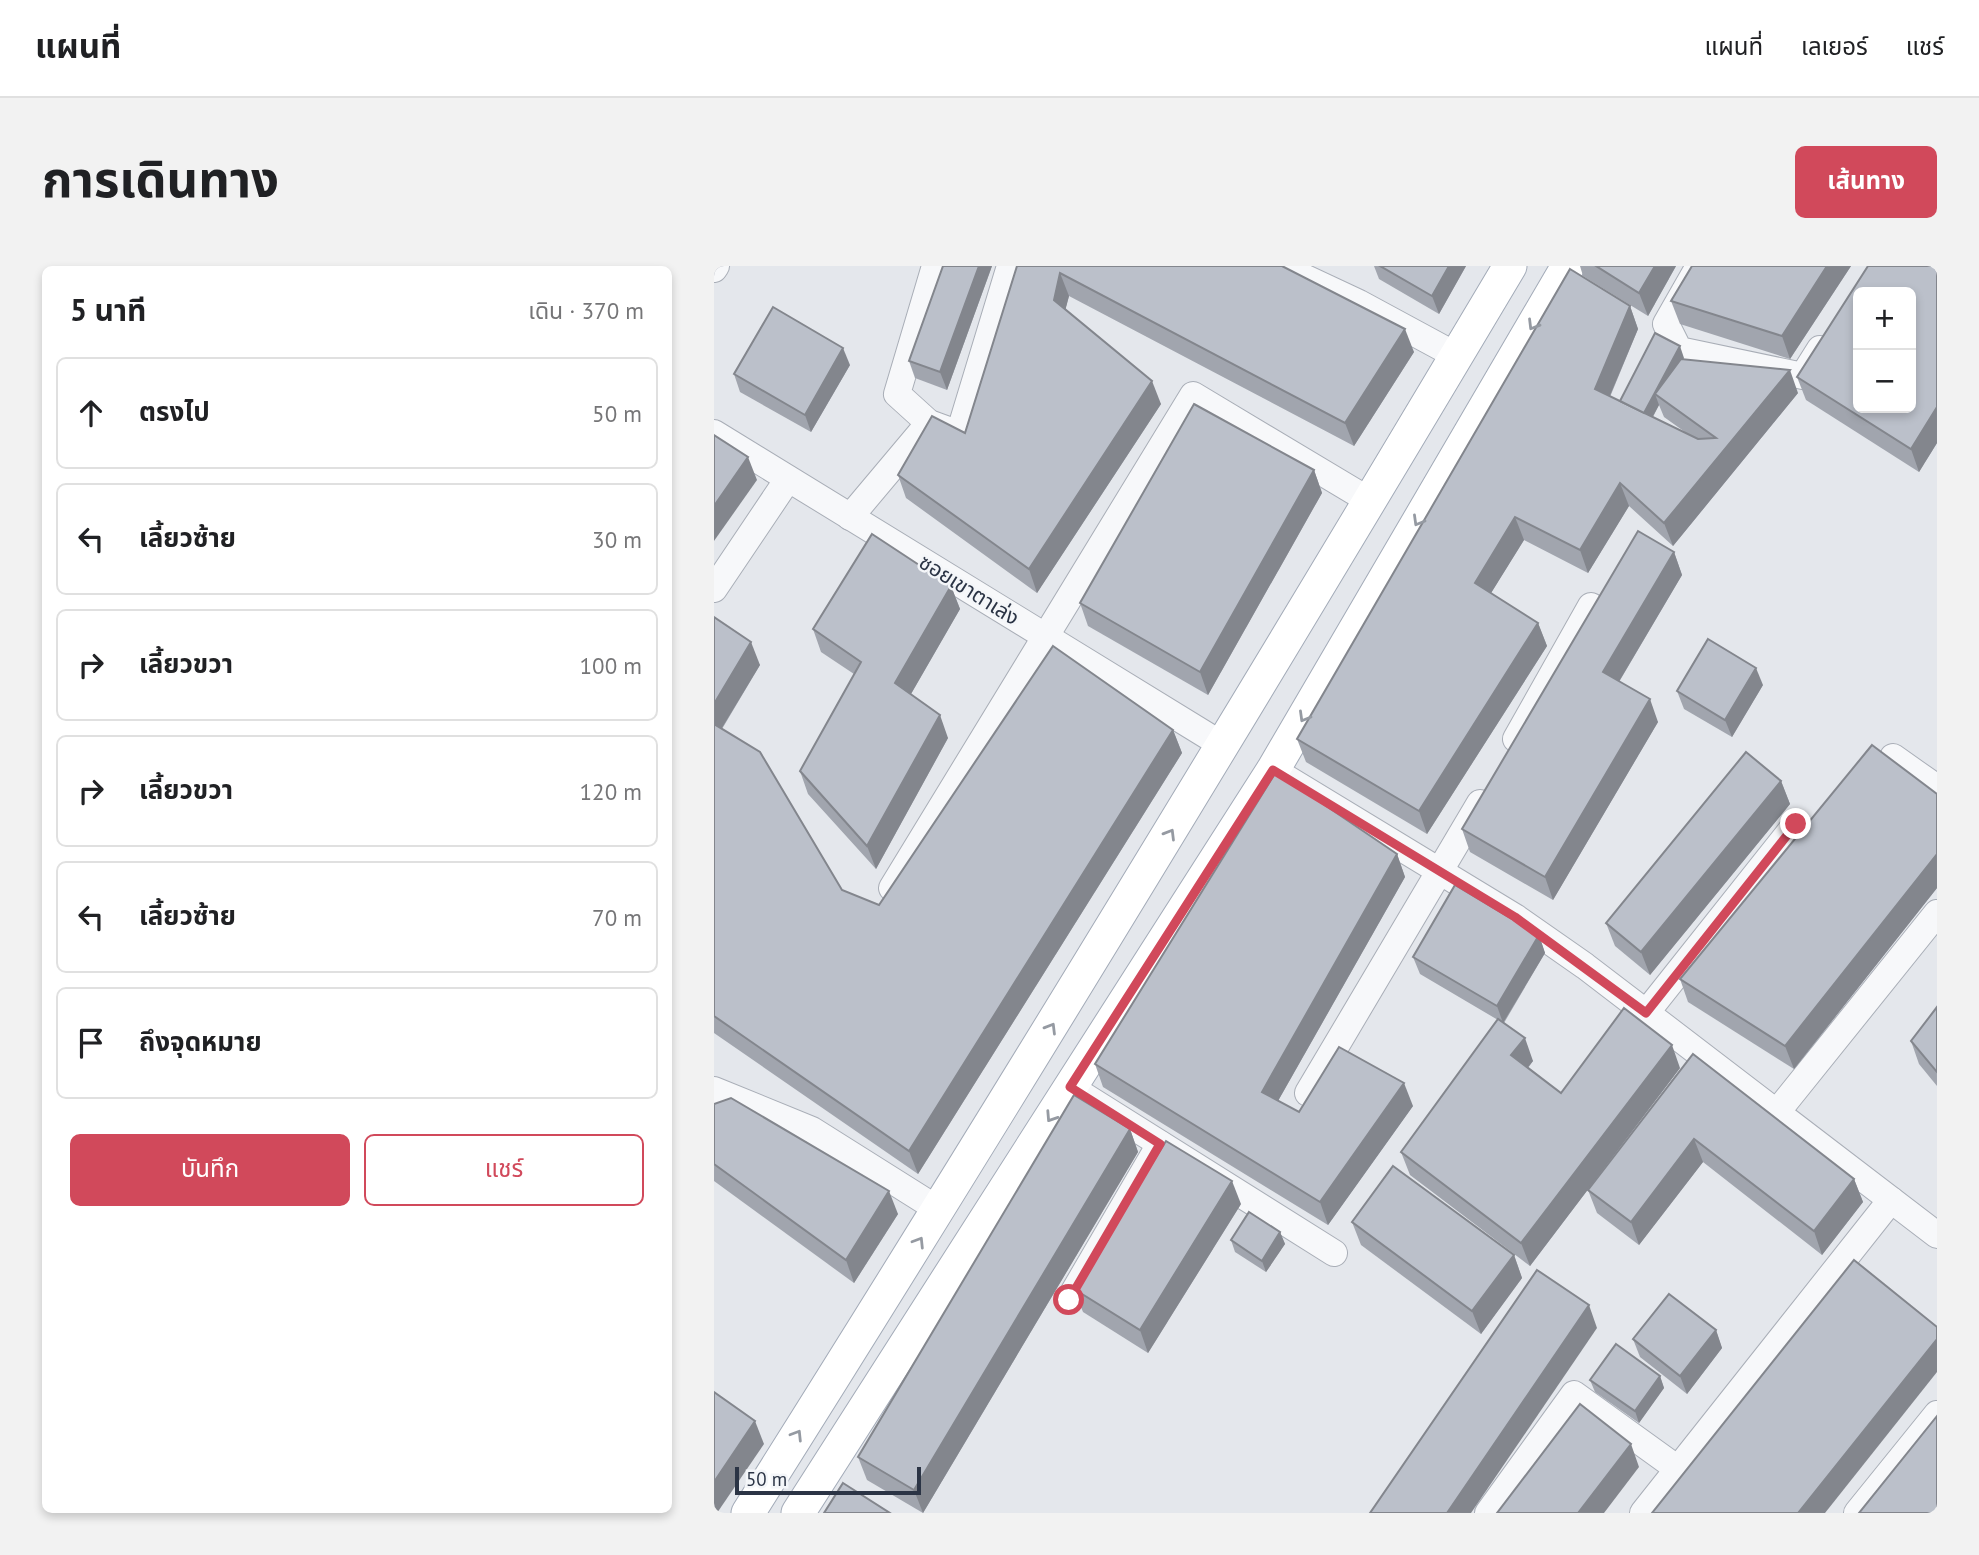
<!DOCTYPE html>
<html lang="th">
<meta charset="utf-8">
<style>
body{margin:0;font-family:"PT Sans","Noto Sans Thai",sans-serif;background:#f2f2f2;color:#202124}
.controls{position:absolute;right:21px;top:21px;display:grid;overflow:hidden;border-radius:10px;box-shadow:0 4px 10px #0003}
.controls button{width:63px;height:63px;display:grid;place-items:center;padding:0;border:0;border-bottom:2px solid #e0e0e0;background:#fff;color:#202124;font:35px sans-serif}
.scale{position:absolute;left:21px;bottom:18px;width:186px;box-sizing:border-box;padding-left:7px;border:4px solid #2b3445;border-top:0;font-size:19px;line-height:24px;white-space:nowrap;color:#2b3445;-webkit-text-stroke:5px #f4f6f9;paint-order:stroke}
.stop{position:absolute;width:21px;height:21px;margin:-16px;border:5px solid #d1495b;border-radius:50%;background:#fff}
.stop.end{background:#d1495b;border-color:#fff;box-shadow:0 2px 7px #0008}
.list{margin:0;padding:0;list-style:none}
h2{display:flex;justify-content:space-between;align-items:center;height:91px;margin:0;padding:0 28px;font-size:30px}
h2 small{font-size:23px;font-weight:400;color:#757577}
.list li{display:grid;grid-template-columns:46px 1fr auto;gap:21px;align-items:center;box-sizing:border-box;height:112px;margin:0 14px 14px;padding:0 14px;border:2px solid #e0e0e0;border-radius:10px}
.list b{display:block;font-size:26px;white-space:nowrap}
.list em{font-size:23px;font-style:normal;color:#757577}
.actions{display:flex;gap:14px;padding:21px 28px}
.actions a{flex:1;padding:16px 0;border:2px solid #d1495b;border-radius:10px;text-align:center;font-size:24px;color:#d1495b}
.actions .main{background:#d1495b;color:#fff}
.icon{flex:none;width:38px;height:38px;fill:none;stroke:currentColor;stroke-width:2;stroke-linecap:round;stroke-linejoin:round}
.map{position:relative;flex:none;width:1223px;height:1247px;overflow:hidden;border-radius:10px}
header{display:flex;align-items:center;gap:42px;box-sizing:border-box;height:98px;padding:0 35px;background:#fff;border-bottom:2px solid #e0e0e0}
header strong{font-size:33px}
nav{display:flex;gap:38px;margin-inline-start:auto;font-size:24px}
.intro{display:flex;align-items:center;justify-content:space-between;box-sizing:border-box;height:168px;padding:0 42px}
h1{margin:0;font-size:49px}
.button{padding:18px 32px;border-radius:10px;background:#d1495b;color:#fff;font-size:24px;font-weight:700}
main{display:flex;gap:42px;padding:0 42px}
aside{flex:1;background:#fff;border-radius:10px;box-shadow:0 4px 10px #0003}
.map>svg:first-child{display:block}
</style>
<header>
<strong>แผนที่</strong>
<nav><a>แผนที่</a><a>เลเยอร์</a><a>แชร์</a></nav>
</header>
<div class="intro"><h1>การเดินทาง</h1><a class="button">เส้นทาง</a></div>
<main>
<aside>
<h2>5 นาที<small>เดิน · 370 m</small></h2>
<ul class="list">
<li><svg class="icon" aria-label="ahead" viewBox="0 0 24 24"><path d="M12 20V5M6 11l6-6 6 6"/></svg><div><b>ตรงไป</b></div><em>50 m</em></li>
<li><svg class="icon" aria-label="left" viewBox="0 0 24 24"><path d="M17 20v-9H6M10 6l-5 5 5 5"/></svg><div><b>เลี้ยวซ้าย</b></div><em>30 m</em></li>
<li><svg class="icon" aria-label="right" viewBox="0 0 24 24"><path d="M7 20v-9h11M14 6l5 5-5 5"/></svg><div><b>เลี้ยวขวา</b></div><em>100 m</em></li>
<li><svg class="icon" aria-label="right" viewBox="0 0 24 24"><path d="M7 20v-9h11M14 6l5 5-5 5"/></svg><div><b>เลี้ยวขวา</b></div><em>120 m</em></li>
<li><svg class="icon" aria-label="left" viewBox="0 0 24 24"><path d="M17 20v-9H6M10 6l-5 5 5 5"/></svg><div><b>เลี้ยวซ้าย</b></div><em>70 m</em></li>
<li><svg class="icon" aria-label="arrive" viewBox="0 0 24 24"><path d="M6 21V4h12l-3 4 3 4H6"/></svg><div><b>ถึงจุดหมาย</b></div></li>
</ul>
<div class="actions"><a class="main">บันทึก</a><a>แชร์</a></div>
</aside>
<div class="map">
<svg width="1223" height="1247" viewBox="0 0 1223 1247">
<rect width="100%" height="100%" fill="#e4e7ec"/>
<g fill="none" stroke-linecap="round" stroke-linejoin="round">
<!-- minor casing -->
<g stroke="#a9aeb7" stroke-width="28">
<g id="minor">
<polyline points="221,0 183,128 215,157 245,168 296,0"/>
<polyline points="566,0 645,37 743,90"/>
<polyline points="985,0 952,58 965,84 1089,110 1106,83"/>
<polyline points="0,3 2,0"/>
<polyline points="0,167 510,480"/>
<polyline points="136,251 215,157"/>
<polyline points="0,323 74,213"/>
<polyline points="802,473 877,340"/>
<polyline points="1179,491 1223,522"/>
<polyline points="559,504 801,651 871,700 1223,969"/>
<polyline points="178,622 479,129 656,235"/>
<polyline points="932,747 1082,558"/>
<polyline points="356,821 620,987"/>
<polyline points="0,824 98,864 225,944"/>
<polyline points="594,827 766,537"/>
<polyline points="1063,846 1223,647"/>
<polyline points="355,1034 446,878"/>
<polyline points="774,1247 860,1128 964,1203"/>
<polyline points="929,1247 1177,934"/>
<polyline points="1143,1247 1223,1148"/>
</g>
</g>
<!-- major casing -->
<g stroke="#a3abb8" stroke-width="35">
<g id="major">
<path d="M34,1247C294,835 547,418 796,0"/>
<polyline points="84,1247 559,504 854,0"/>
</g>
</g>
<!-- minor -->
<use href="#minor" stroke="#f7f8fa" stroke-width="26"/>
<!-- major -->
<use href="#major" stroke="#fff" stroke-width="33"/>
</g>
<!-- wall -->
<g fill="#a1a5ae" fill-rule="evenodd">
<polygon points="229,0 278,0 233,124 201,112 195,95"/>
<polygon points="303,0 568,0 700,86 640,180 355,30 351,44 447,138 323,327 192,232 184,209 251,167"/>
<polygon points="660,0 752,0 725,48 665,13"/>
<polygon points="866,0 962,0 934,50 869,10"/>
<polygon points="978,0 1137,0 1076,93 966,58 957,35"/>
<polygon points="1223,0 1223,177 1205,206 1092,134 1083,111"/>
<path d="M916,40L924,63L896,131L906,136L970,92L969,93L1084,127L959,280L915,240L874,307L810,274L777,327L824,357L833,380L713,568L592,496L583,473ZM945,139L950,151L971,166L939,151Z"/>
<polygon points="136,99 97,166 26,126 20,108"/>
<polygon points="600,204 608,227 494,429 374,360 366,337"/>
<polygon points="960,286 968,309 905,416 944,456 839,634 756,586 748,563"/>
<polygon points="237,320 246,343 197,428 234,472 162,603 94,528 86,505 140,408 107,386 99,363"/>
<polygon points="0,351 46,399 8,463 128,624 165,639 459,464 468,487 204,908 0,767"/>
<polygon points="1049,419 1018,471 970,443 963,425"/>
<polygon points="1067,515 1076,538 936,709 901,680 892,657"/>
<polygon points="1223,528 1223,622 1080,803 974,736 966,713"/>
<polygon points="683,588 691,611 564,835 585,846 699,840 614,959 389,821 381,798"/>
<polygon points="825,669 831,687 790,757 819,795 814,802 847,827 966,802 816,1000 696,909 687,886 784,754 706,708 699,691"/>
<polygon points="1223,741 1223,820 1205,798 1197,775"/>
<polygon points="979,788 1140,913 1149,936 1108,989 989,896 925,979 883,947 874,924"/>
<polygon points="0,838 184,948 140,1017 0,915"/>
<polygon points="416,863 424,886 209,1247 153,1214 144,1191"/>
<polygon points="527,938 434,1087 369,1046 360,1023"/>
<polygon points="638,956 800,989 808,1012 767,1068 647,979"/>
<polygon points="566,966 571,978 552,1006 521,986 517,974"/>
<polygon points="1002,1064 1008,1082 973,1128 926,1091 919,1073"/>
<polygon points="946,1110 950,1122 925,1157 881,1126 876,1114"/>
</g>
<!-- shaded-wall -->
<g fill="#83868d">
<polygon points="265,0 278,0 233,124 226,106"/>
<polygon points="735,0 752,0 725,48 718,30"/>
<polygon points="941,0 962,0 934,50 925,27"/>
<polygon points="1113,0 1137,0 1076,93 1068,70"/>
<polygon points="346,7 355,30 348,57 340,34"/>
<polygon points="916,40 924,63 889,146 881,123"/>
<polygon points="691,63 700,86 640,180 631,157"/>
<polygon points="966,80 970,92 948,133 941,128 945,139 934,159 930,147"/>
<polygon points="129,82 136,99 97,166 91,149"/>
<polygon points="1076,104 1084,127 959,280 950,257"/>
<polygon points="438,115 447,138 323,327 315,303"/>
<polygon points="1223,141 1223,177 1205,206 1197,183"/>
<polygon points="34,191 43,214 0,275 0,240"/>
<polygon points="600,204 608,227 494,429 486,406"/>
<polygon points="906,217 915,240 874,307 866,284"/>
<polygon points="801,251 810,274 769,340 761,317"/>
<polygon points="960,286 968,309 897,429 889,406"/>
<polygon points="237,320 246,343 190,440 181,417"/>
<polygon points="824,357 833,380 713,568 705,545"/>
<polygon points="37,376 46,399 0,475 0,438"/>
<polygon points="1042,402 1049,419 1018,471 1011,454"/>
<polygon points="936,433 944,456 839,634 831,611"/>
<polygon points="226,449 234,472 162,603 153,580"/>
<polygon points="459,464 468,487 204,908 195,885"/>
<polygon points="1067,515 1076,538 936,709 927,686"/>
<polygon points="683,588 691,611 556,849 548,826"/>
<polygon points="1223,588 1223,622 1080,803 1071,780"/>
<polygon points="825,669 831,687 789,757 783,740"/>
<polygon points="811,772 819,795 805,812 797,789"/>
<polygon points="958,779 966,802 816,1000 807,977"/>
<polygon points="690,817 699,840 614,959 606,936"/>
<polygon points="416,863 424,886 209,1247 200,1224"/>
<polygon points="980,873 989,896 925,979 917,956"/>
<polygon points="1140,913 1149,936 1108,989 1100,965"/>
<polygon points="518,915 527,938 434,1087 426,1064"/>
<polygon points="175,925 184,948 140,1017 132,994"/>
<polygon points="566,966 571,978 552,1006 548,995"/>
<polygon points="800,989 808,1012 767,1068 758,1045"/>
<polygon points="875,1039 883,1062 757,1247 733,1247"/>
<polygon points="1002,1064 1008,1082 973,1128 966,1110"/>
<polygon points="1223,1073 1223,1106 1111,1247 1084,1247"/>
<polygon points="946,1110 950,1122 925,1157 921,1145"/>
<polygon points="41,1155 50,1178 3,1247 0,1247 0,1216"/>
<polygon points="917,1178 925,1201 890,1247 864,1247"/>
</g>
<!-- building -->
<g fill="#bbc0ca" stroke="#83868d" stroke-width="2" fill-rule="evenodd">
<polygon points="229,0 265,0 226,106 195,95"/>
<polygon points="303,0 568,0 691,63 631,157 346,7 340,34 438,115 315,303 184,209 218,150 251,167"/>
<polygon points="666,0 735,0 718,30"/>
<polygon points="882,0 941,0 925,27"/>
<polygon points="978,0 1113,0 1068,70 957,35"/>
<path d="M1154,0H1223V141L1197,183L1083,111ZM1144,26H1197V142H1144Z"/>
<polygon points="856,3 916,40 881,123 984,173 1002,172 941,128 967,93 1076,104 950,257 906,217 866,284 801,251 761,317 824,357 705,545 583,473"/>
<polygon points="59,41 129,82 91,149 20,108"/>
<polygon points="941,67 966,80 930,147 906,135"/>
<polygon points="480,138 600,204 486,406 366,337"/>
<polygon points="0,169 34,191 0,240"/>
<polygon points="924,265 960,286 889,406 936,433 831,611 748,563"/>
<polygon points="158,268 237,320 181,417 226,449 153,580 86,505 147,396 99,363"/>
<polygon points="0,351 37,376 0,438"/>
<polygon points="994,373 1042,402 1011,454 963,425"/>
<polygon points="339,380 459,464 195,885 0,750 0,458 46,486 128,624 165,639"/>
<polygon points="1158,479 1223,528 1223,588 1071,780 966,713"/>
<polygon points="1032,486 1067,515 927,686 892,657"/>
<polygon points="562,506 683,588 548,826 585,846 625,781 690,817 606,936 381,798"/>
<polygon points="741,619 825,669 783,740 699,691"/>
<polygon points="1223,741 1223,806 1197,775"/>
<polygon points="910,742 958,779 807,977 687,886 784,753 811,772 797,789 847,827"/>
<polygon points="979,788 1140,913 1100,965 980,873 917,956 874,924"/>
<polygon points="360,829 416,863 200,1224 144,1191"/>
<polygon points="17,832 175,925 132,994 0,898 0,838"/>
<polygon points="452,875 518,915 426,1064 360,1023"/>
<polygon points="679,900 800,989 758,1045 638,956"/>
<polygon points="535,946 566,966 548,995 517,974"/>
<polygon points="1140,994 1223,1061 1223,1073 1084,1247 938,1247"/>
<polygon points="823,1004 875,1039 733,1247 656,1247"/>
<polygon points="955,1028 1002,1064 966,1110 919,1073"/>
<polygon points="902,1078 946,1110 921,1145 876,1114"/>
<polygon points="0,1126 41,1155 0,1216"/>
<polygon points="866,1138 917,1178 864,1247 783,1247"/>
<polygon points="1223,1150 1223,1247 1145,1247"/>
<polygon points="129,1217 176,1247 110,1247"/>
</g>
<!-- one-way arrows -->
<defs><path id="oneway-chevron" d="M-2-3.5L2.5 0L-2 3.5" fill="none" stroke-width="1.6" stroke-linecap="round" stroke-linejoin="round" transform="scale(1.75)"/></defs>
<g stroke="#959aa2">
<use href="#oneway-chevron" transform="translate(819 59) rotate(121)"/>
<use href="#oneway-chevron" transform="translate(704 255) rotate(120)"/>
<use href="#oneway-chevron" transform="translate(590 451) rotate(120)"/>
<use href="#oneway-chevron" transform="translate(456 568) rotate(-59)"/>
<use href="#oneway-chevron" transform="translate(337 762) rotate(-59)"/>
<use href="#oneway-chevron" transform="translate(337 851) rotate(123)"/>
<use href="#oneway-chevron" transform="translate(205 976) rotate(-58)"/>
<use href="#oneway-chevron" transform="translate(83 1169) rotate(-58)"/>
</g>
<g fill="none" stroke-linecap="round" stroke-linejoin="round">
<!-- route -->
<polyline stroke="#d1495b" stroke-width="9" points="355,1034 446,878 356,821 559,504 801,651 932,747 1082,558"/>
</g>
<g text-anchor="middle" stroke-width="5" stroke-linejoin="round" paint-order="stroke">
<!-- street labels -->
<g font-size="21" fill="#2b3445" stroke="#f4f6f9">
<text transform="translate(255 324) rotate(32)" y="7">ซอยเขาตาเล่ง</text>
</g>
</g>
</svg>
<div class="controls">
<button>+</button>
<button>−</button>
</div>
<div class="scale">50 m</div>
<div class="stop" style="left:355px;top:1034px"></div>
<div class="stop end" style="left:1082px;top:558px"></div>
</div>
</main>
